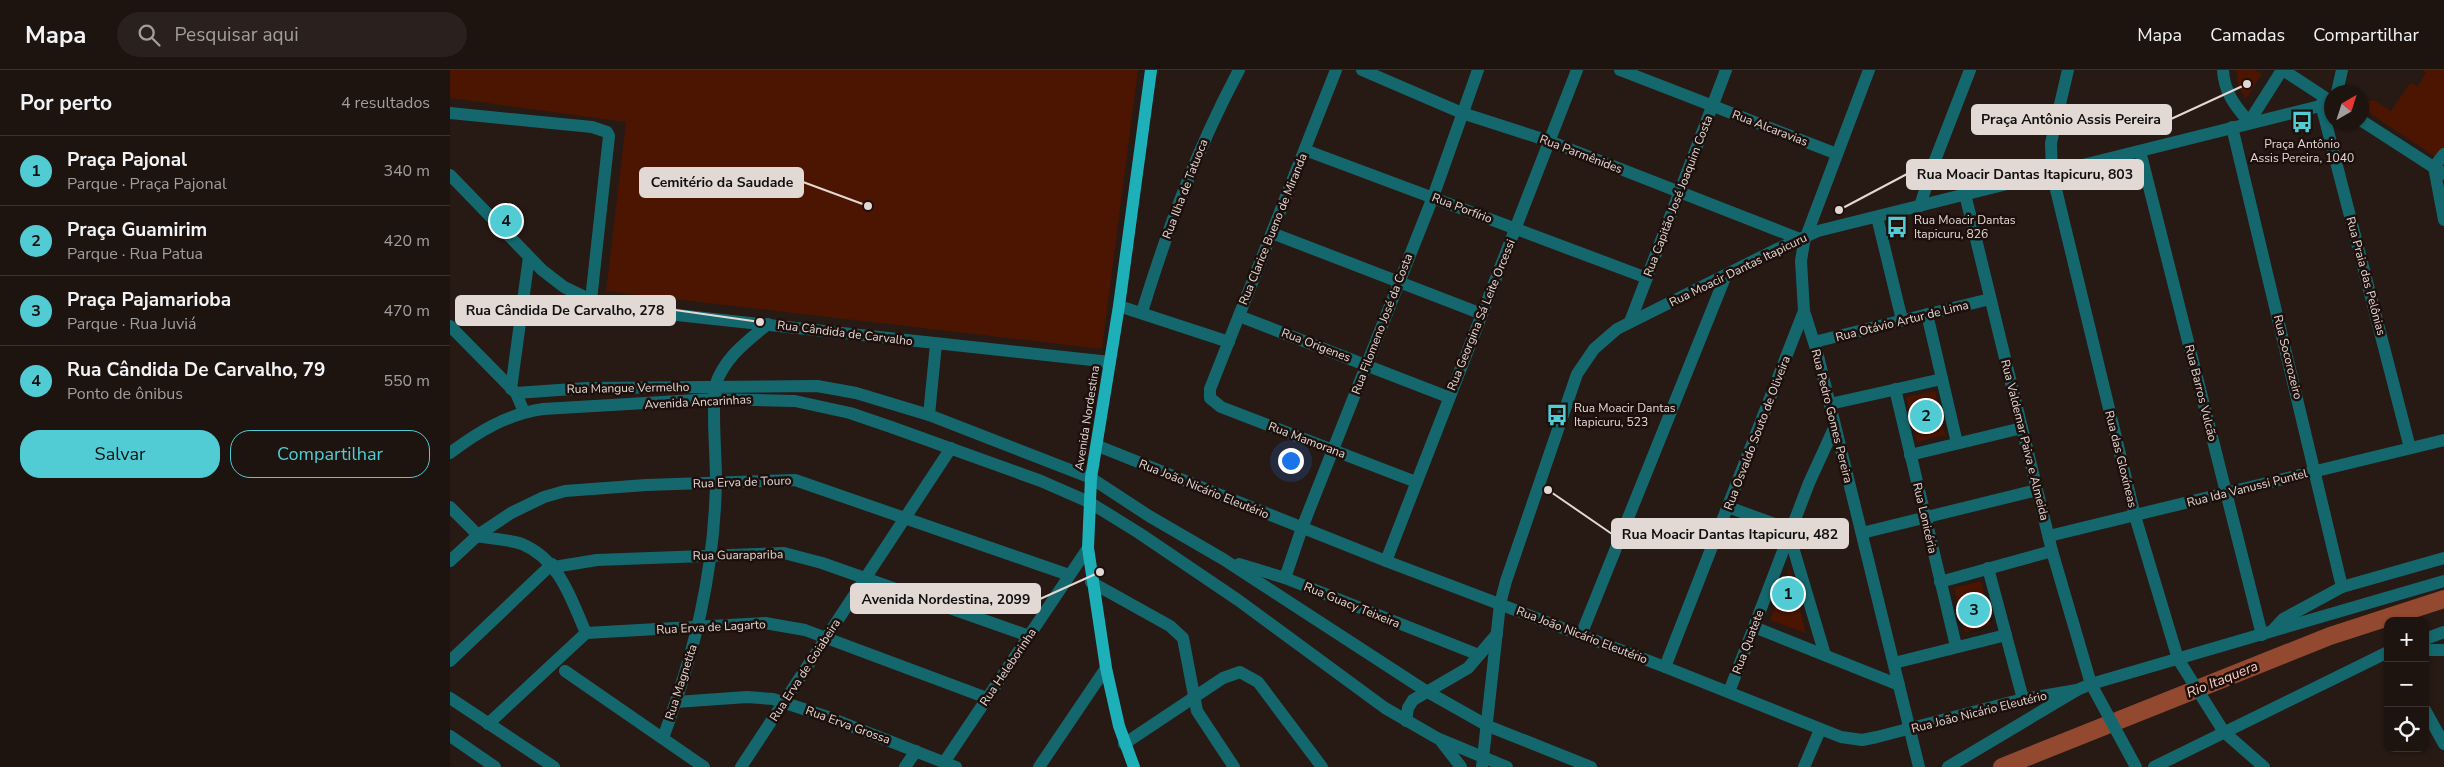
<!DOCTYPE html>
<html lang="pt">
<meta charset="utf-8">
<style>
body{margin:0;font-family:"Nunito Sans",sans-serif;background:#2a201d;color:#f1f3f6}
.controls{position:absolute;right:15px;bottom:15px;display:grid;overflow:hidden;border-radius:10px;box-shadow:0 1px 4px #0004}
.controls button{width:45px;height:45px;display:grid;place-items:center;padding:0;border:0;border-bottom:1px solid #3b322f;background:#1d130f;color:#f1f3f6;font:25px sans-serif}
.compass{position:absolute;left:1874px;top:15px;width:45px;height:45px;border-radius:50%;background:#1d130f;box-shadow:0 1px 4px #0004;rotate:39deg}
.you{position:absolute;left:840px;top:390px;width:18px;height:18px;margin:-12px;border:4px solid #fff;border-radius:50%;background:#1a73e8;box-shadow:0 0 0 8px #1a73e833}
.badge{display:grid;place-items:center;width:32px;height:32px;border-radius:50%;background:#51ccd4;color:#111;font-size:16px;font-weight:700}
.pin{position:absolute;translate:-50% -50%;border:2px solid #fff;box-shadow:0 1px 5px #0006}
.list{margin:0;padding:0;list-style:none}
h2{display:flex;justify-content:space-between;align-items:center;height:65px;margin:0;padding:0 20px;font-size:21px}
h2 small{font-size:16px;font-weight:400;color:#a09e9e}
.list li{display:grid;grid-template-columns:32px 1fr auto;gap:15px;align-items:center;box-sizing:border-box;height:70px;padding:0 20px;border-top:1px solid #3b322f}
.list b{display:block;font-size:19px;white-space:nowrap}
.list p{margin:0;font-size:16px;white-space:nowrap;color:#a09e9e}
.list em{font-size:16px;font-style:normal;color:#a09e9e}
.actions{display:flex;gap:10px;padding:15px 20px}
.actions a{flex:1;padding:11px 0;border:1px solid #51ccd4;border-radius:20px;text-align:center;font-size:18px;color:#51ccd4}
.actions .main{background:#51ccd4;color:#111}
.icon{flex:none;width:28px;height:28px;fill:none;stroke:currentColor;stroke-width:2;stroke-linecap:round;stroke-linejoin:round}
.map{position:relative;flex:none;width:1994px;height:697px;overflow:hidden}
header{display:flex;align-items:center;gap:30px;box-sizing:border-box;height:70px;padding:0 25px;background:#1d130f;border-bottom:1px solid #3b322f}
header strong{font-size:24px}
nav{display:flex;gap:28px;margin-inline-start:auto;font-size:18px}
.search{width:350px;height:45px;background:#2a201d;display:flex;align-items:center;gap:12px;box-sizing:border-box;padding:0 18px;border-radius:28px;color:#a09e9e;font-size:19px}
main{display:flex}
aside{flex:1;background:#1d130f}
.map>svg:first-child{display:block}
</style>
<header>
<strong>Mapa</strong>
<div class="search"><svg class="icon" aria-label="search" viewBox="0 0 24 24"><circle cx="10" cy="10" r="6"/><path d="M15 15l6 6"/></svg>Pesquisar aqui</div>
<nav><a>Mapa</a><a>Camadas</a><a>Compartilhar</a></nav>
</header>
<main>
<aside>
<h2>Por perto<small>4 resultados</small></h2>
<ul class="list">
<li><span class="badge">1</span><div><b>Praça Pajonal</b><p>Parque · Praça Pajonal</p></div><em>340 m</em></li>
<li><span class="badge">2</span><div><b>Praça Guamirim</b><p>Parque · Rua Patua</p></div><em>420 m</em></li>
<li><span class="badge">3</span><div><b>Praça Pajamarioba</b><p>Parque · Rua Juviá</p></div><em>470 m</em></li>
<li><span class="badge">4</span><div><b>Rua Cândida De Carvalho, 79</b><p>Ponto de ônibus</p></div><em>550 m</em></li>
</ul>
<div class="actions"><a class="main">Salvar</a><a>Compartilhar</a></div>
</aside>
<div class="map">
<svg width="1994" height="697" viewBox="0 0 1994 697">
<rect width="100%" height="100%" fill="#271914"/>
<!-- green -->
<g fill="#4b1501">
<polygon points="0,0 688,0 652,279 156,221 176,52 0,28"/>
<polygon points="1786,0 1805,0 1812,4 1796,29 1789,18"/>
<polygon points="1973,0 1994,0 1994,79 1987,88 1912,38 1912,33 1924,30 1941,41 1960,13 1968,16 1976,2"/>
<polygon points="1485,321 1495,365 1467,372 1456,327"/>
<polygon points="1340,498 1356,563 1320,550"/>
<polygon points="1531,511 1541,555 1515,563 1504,518"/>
</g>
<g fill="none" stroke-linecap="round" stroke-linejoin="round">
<!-- river -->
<polyline stroke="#934930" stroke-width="18" points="1552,697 1880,566 1994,529"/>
<!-- minor -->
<g stroke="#14686d" stroke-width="12">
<polyline points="886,0 760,319 760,328 771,337 966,412"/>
<polyline points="912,0 1012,43 1099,71 1350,169"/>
<polyline points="1170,0 1387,84"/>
<polyline points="1419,0 1354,172 1351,191 1354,241 1367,282 1469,697"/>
<polyline points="1618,0 1601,73 1602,103 1685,446 1728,589 1774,662 1814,697"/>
<path d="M1773,0C1774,22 1785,36 1799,52"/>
<polyline points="1833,0 1882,32"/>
<polyline points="1887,22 1892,0"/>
<polyline points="1871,34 1960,378"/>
<polyline points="0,43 142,57 157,62 159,66 141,230"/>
<polyline points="1912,51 1994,104"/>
<polyline points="1799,52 1832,0"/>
<polyline points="1782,57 1892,517"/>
<polyline points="855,80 1197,208"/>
<polyline points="1690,81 1812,565"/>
<polyline points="1984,97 1994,150"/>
<polyline points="1984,97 1994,84"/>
<polyline points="0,105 92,200 114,217 141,230 227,245 660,292"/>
<polyline points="1515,124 1602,481 1641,614 1686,697"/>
<polyline points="1470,136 1482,98 1520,0"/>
<polyline points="1427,147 1452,250"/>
<polyline points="822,163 1032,244"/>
<polyline points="669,236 779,272"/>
<path d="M692,242C719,155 746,81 789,0"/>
<polyline points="1477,244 1507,373"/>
<polyline points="789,246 998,327"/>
<polyline points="1180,252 1276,0"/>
<polyline points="0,256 66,323 74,342"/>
<polyline points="1364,272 1540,229"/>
<polyline points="61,319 79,187"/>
<polyline points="1445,319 1506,576"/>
<polyline points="66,323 137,318 367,316 406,323 479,345 641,408 699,446 773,489 976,621 1038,656 1141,697"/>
<polyline points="1380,334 1492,309"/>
<polyline points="479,345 486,274"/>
<polyline points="648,376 936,491 1215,597 1391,667 1412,670 1427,667 1573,629 1627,620"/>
<path d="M0,383C28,362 57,344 93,339L264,329L345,331L400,343L441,357L591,411L639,432L689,463L788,530L935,638L987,668L1057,697"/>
<polyline points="1460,385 1572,358"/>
<polyline points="0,437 28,465"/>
<polyline points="1278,437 1341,460"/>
<polyline points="1412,463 1587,420"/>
<polyline points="1339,464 1375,585"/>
<path d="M26,466C40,469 58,469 72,474C110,490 121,529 136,563"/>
<polyline points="1599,466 1994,370"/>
<polyline points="0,491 28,465 61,443 94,427 115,421 196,415 345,410 619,505"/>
<polyline points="936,491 1127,0"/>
<polyline points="789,494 835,508 1029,585"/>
<polyline points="104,497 147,490 334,483 372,493 579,566"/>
<polyline points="1538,498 1573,629"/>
<polyline points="835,508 852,458 983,127 1028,0"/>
<polyline points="641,512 720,556 733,568 747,641 784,697"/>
<polyline points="1490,512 1602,481"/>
<polyline points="1304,557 1449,615"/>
<polyline points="1822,561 1833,549 1892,517 1994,488"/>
<polyline points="1131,565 1276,205"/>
<polyline points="1975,569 1994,562"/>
<polyline points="1975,580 1994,580"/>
<polyline points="0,591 102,494"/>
<polyline points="1444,593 1556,565"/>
<polyline points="1215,597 1354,241"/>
<polyline points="115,601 254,697"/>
<polyline points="1279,622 1359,413 1385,356"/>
<polyline points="0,628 104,697"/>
<polyline points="226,632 297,627 323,629 378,647 506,697"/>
<polyline points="1975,640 1994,674"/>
<polyline points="956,651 958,638 963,630 1018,598 1047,564"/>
<polyline points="38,654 136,563 315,553 355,560 537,628"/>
<polyline points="0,666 45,697"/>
<path d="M213,668C245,581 264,504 266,412C266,380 262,348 265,316C274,288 296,272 318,254"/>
<polyline points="991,671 1011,697"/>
<polyline points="674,674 773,608 790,602 808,612 872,697"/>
<polyline points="495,691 638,478"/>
<polyline points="291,697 501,378"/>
<polyline points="455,697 466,681"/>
<polyline points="589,697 656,598"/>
<polyline points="1032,697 1050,534 1056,511 1127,304 1144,279 1167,259 1325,180 1368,161 1882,33"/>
<polyline points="1354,697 1370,660"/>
<polyline points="1498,697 1627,620 1641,614 1994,511"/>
<polyline points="1704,697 1938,582"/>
</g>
<!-- major -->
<polyline stroke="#1db0b9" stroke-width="12" points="684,697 669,656 656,598 638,478 641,408 669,236 701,0"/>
</g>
<!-- icons -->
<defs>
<g id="bus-bare" transform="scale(1.725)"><path d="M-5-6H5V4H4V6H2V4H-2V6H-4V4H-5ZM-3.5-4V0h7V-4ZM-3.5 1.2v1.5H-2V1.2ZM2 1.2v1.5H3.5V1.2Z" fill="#51ccd4" stroke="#1d0f0b" stroke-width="2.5" paint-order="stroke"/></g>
</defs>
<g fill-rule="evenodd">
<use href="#bus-bare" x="1852" y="52"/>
<use href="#bus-bare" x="1447" y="157"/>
<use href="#bus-bare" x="1107" y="345"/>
</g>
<g text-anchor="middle" stroke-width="5" stroke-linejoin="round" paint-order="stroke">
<!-- street labels -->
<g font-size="12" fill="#e2d8d4" stroke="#1d0f0b">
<text transform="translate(1320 58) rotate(21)" y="4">Rua Alcaravias</text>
<text transform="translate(1131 84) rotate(21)" y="4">Rua Parmênides</text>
<text transform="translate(735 119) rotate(-69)" y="4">Rua Ilha de Tatuoca</text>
<text transform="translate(1228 126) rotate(-69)" y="4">Rua Capitão José Joaquim Costa</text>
<text transform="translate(1012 138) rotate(21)" y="4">Rua Porfírio</text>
<text transform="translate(823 159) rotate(-68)" y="4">Rua Clarice Bueno de Miranda</text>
<text transform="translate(1288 200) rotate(-26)" y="4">Rua Moacir Dantas Itapicuru</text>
<text transform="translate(1916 206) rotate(75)" y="4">Rua Praia das Pelônias</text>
<text transform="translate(1031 245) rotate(-68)" y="4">Rua Georgina Sá Leite Orcessi</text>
<text transform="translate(1452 251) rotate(-14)" y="4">Rua Otávio Artur de Lima</text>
<text transform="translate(932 254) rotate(-69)" y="4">Rua Filomeno José da Costa</text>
<text transform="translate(395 263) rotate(7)" y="4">Rua Cândida de Carvalho</text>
<text transform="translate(866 275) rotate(21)" y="4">Rua Origenes</text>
<text transform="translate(1838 287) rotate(76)" y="4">Rua Socorozeiro</text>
<text transform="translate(178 318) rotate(-1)" y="4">Rua Mangue Vermelho</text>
<text transform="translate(1751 323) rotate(76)" y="4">Rua Barros Vulcão</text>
<text transform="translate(248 332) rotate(-3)" y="4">Avenida Ancarinhas</text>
<text transform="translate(1382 346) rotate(76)" y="4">Rua Pedro Gomes Pereira</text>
<text transform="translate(637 348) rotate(-81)" y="4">Avenida Nordestina</text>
<text transform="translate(1307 363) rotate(-69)" y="4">Rua Osvaldo Souto de Oliveira</text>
<text transform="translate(857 370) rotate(21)" y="4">Rua Mamorana</text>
<text transform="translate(1575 370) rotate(76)" y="4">Rua Valdemar Paiva e Almeida</text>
<text transform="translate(1671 389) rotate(76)" y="4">Rua das Gloxíneas</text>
<text transform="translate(292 412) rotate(-2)" y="4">Rua Erva de Touro</text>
<text transform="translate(1797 418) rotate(-14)" y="4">Rua Ida Vanussi Puntel</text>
<text transform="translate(754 419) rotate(22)" y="4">Rua João Nicário Eleutério</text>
<text transform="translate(1475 448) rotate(77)" y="4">Rua Lonicéria</text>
<text transform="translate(288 485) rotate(-1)" y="4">Rua Guarapariba</text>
<text transform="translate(902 535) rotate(22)" y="4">Rua Guacy Teixeira</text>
<text transform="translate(261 557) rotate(-3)" y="4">Rua Erva de Lagarto</text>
<text transform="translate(1132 565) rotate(21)" y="4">Rua João Nicário Eleutério</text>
<text transform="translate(1298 572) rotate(-69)" y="4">Rua Quatete</text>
<text transform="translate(558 597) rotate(-56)" y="4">Rua Heleborinha</text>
<text transform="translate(355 600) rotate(-57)" y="4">Rua Erva de Goiabeira</text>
<text transform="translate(231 612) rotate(-72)" y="4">Rua Magnetita</text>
<text transform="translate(1529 642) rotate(-14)" y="4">Rua João Nicário Eleutério</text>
<text transform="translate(398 655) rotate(20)" y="4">Rua Erva Grossa</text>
</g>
<!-- poi labels -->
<g font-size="12" fill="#e2d8d4" stroke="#1d0f0b" text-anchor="start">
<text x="1852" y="78" text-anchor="middle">Praça Antônio<tspan x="1852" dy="14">Assis Pereira, 1040</tspan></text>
<text x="1464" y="154">Rua Moacir Dantas<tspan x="1464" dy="14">Itapicuru, 826</tspan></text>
<text x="1124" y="342">Rua Moacir Dantas<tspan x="1124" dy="14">Itapicuru, 523</tspan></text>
</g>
<!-- water labels -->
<g font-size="14" font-style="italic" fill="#fccfc0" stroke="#1d0f0b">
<text transform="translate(1772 609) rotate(-22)" y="5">Rio Itaquera</text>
</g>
</g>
<!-- callouts -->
<path fill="none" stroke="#e2d8d4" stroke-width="2" d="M1797 14L1721 49M1389 140L1457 104M418 136L353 112M310 252L225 240M1098 420L1162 464M650 502L590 529"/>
<g fill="#e2d8d4" stroke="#1d0f0b" stroke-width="2">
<circle cx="1797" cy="14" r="5"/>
<circle cx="1389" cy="140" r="5"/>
<circle cx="418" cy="136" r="5"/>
<circle cx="310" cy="252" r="5"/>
<circle cx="1098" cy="420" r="5"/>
<circle cx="650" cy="502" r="5"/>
</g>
<g fill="#e2d8d4" stroke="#e2d8d4" stroke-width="2">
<rect x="1522" y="35" width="199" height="29" rx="5"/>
<rect x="1457" y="90" width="236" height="29" rx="5"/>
<rect x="190" y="98" width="163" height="29" rx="5"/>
<rect x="6" y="226" width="219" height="29" rx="5"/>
<rect x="1162" y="449" width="236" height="29" rx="5"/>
<rect x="401" y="514" width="189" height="29" rx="5"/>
</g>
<g font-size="14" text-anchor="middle" font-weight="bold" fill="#111">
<text x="1621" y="54">Praça Antônio Assis Pereira</text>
<text x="1575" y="109">Rua Moacir Dantas Itapicuru, 803</text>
<text x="272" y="117">Cemitério da Saudade</text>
<text x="115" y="245">Rua Cândida De Carvalho, 278</text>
<text x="1280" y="469">Rua Moacir Dantas Itapicuru, 482</text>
<text x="496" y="534">Avenida Nordestina, 2099</text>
</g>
</svg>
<div class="controls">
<button>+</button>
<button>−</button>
<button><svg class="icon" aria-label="locate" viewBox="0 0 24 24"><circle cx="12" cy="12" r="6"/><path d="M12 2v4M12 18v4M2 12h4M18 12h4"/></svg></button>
</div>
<svg class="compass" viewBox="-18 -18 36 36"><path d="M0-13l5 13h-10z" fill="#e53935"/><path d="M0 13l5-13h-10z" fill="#a09e9e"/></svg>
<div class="you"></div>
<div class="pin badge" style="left:1338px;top:524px">1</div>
<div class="pin badge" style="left:1476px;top:346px">2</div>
<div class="pin badge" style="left:1524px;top:540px">3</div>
<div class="pin badge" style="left:56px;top:151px">4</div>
</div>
</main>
